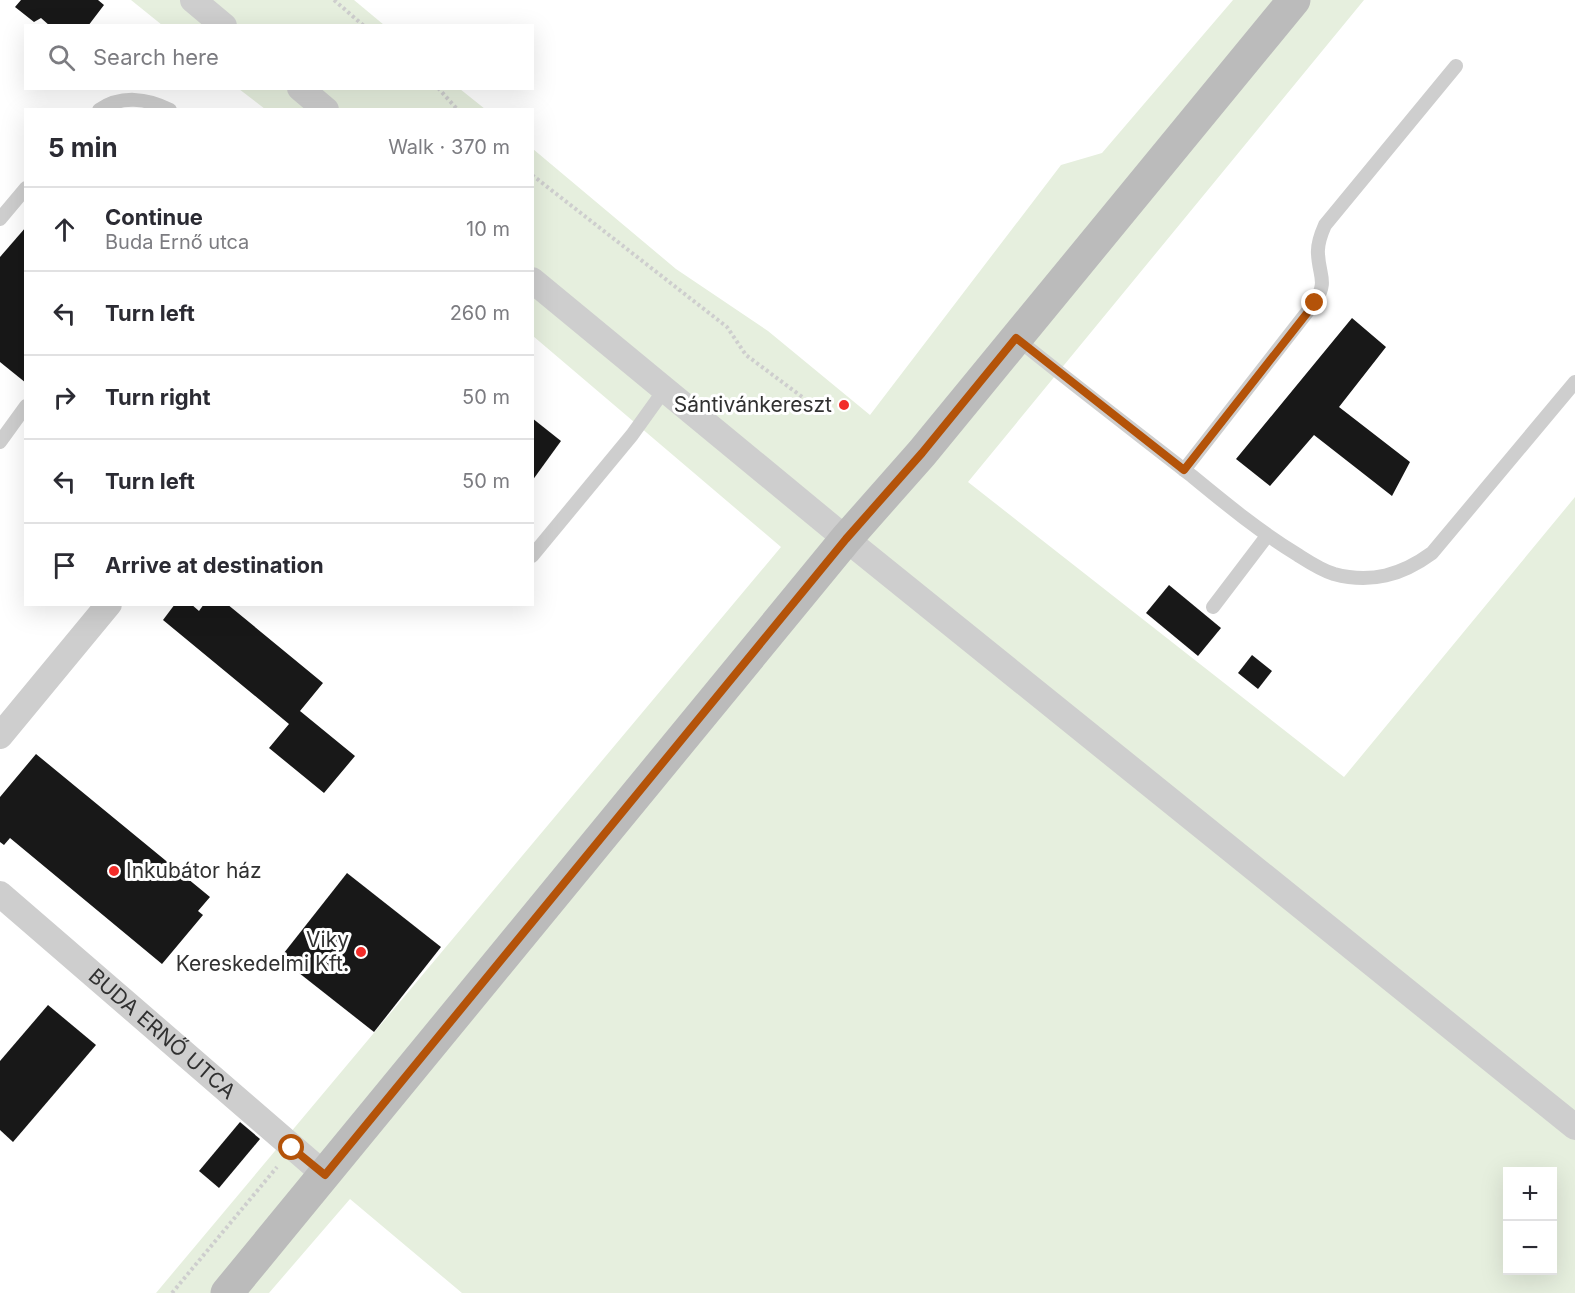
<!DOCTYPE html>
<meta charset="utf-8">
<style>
body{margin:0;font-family:Inter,sans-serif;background:#f7f7f7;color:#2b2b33}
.controls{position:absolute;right:18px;bottom:18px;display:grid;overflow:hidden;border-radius:0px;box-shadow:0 6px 24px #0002}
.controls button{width:54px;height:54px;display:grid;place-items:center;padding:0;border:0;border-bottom:2px solid #e1e1e2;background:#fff;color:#2b2b33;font:30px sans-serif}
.stop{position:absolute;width:18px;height:18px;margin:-14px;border:4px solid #b45309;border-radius:50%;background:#fff}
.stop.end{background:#b45309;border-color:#fff;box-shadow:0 2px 6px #0008}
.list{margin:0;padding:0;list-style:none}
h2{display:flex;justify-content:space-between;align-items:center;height:78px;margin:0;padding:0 24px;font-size:26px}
h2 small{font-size:20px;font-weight:400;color:#7c7c81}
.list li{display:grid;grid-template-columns:39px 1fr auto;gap:18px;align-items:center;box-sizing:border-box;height:84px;padding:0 24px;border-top:2px solid #e1e1e2}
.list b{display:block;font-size:22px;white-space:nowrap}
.list p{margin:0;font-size:20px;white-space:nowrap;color:#7c7c81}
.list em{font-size:20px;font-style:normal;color:#7c7c81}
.icon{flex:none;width:33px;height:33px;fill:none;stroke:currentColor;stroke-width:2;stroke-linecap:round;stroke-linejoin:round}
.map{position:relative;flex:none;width:1575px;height:1293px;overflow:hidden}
.search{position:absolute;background:#fff;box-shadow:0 6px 24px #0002;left:24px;top:24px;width:510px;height:66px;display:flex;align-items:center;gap:15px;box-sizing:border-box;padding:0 21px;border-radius:0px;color:#7c7c81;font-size:22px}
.panel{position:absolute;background:#fff;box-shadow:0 6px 24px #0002;left:24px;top:108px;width:510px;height:498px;border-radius:0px}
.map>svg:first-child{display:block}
</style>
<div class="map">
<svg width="1575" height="1293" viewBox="0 0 1575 1293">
<rect width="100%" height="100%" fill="#fff"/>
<!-- green -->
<g fill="#e6efde" fill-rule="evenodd">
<polygon points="131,0 354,0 384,25 162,25"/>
<path d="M1233,0H1364L968,482L1344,777L1575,497V1293H462L350,1199L269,1293H156L781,547L533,336V149L676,269L768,331L870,415L1061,165L1102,153ZM1508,1172H1552V1270H1508Z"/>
<polygon points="239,89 460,89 485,109 265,109"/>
</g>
<!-- building -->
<g fill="#181818">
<polygon points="21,0 98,0 104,5 88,26 50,26 41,18 34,22 15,7"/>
<polygon points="26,227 26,383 0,362 0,257"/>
<polygon points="1352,318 1386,347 1339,407 1410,462 1392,496 1314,435 1270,486 1236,459"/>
<polygon points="532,418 561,441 532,481"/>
<polygon points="1169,585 1221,628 1198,656 1146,613"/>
<polygon points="175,604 191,604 199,611 204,604 227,604 323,683 300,711 355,756 324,793 269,748 289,724 163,620"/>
<polygon points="1252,655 1272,671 1258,689 1238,673"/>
<polygon points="36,754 210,897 198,911 203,915 162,964 10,838 4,845 0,842 0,797"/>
<polygon points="347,873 441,947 374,1032 280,958"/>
<polygon points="48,1005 96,1045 13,1142 0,1130 0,1061"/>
<polygon points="240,1122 260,1139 219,1188 199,1171"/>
</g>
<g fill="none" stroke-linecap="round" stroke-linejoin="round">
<!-- path -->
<g stroke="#cecece" stroke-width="4" stroke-dasharray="3 3" stroke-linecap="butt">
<polyline points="334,0 364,26"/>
<polyline points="438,88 458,110"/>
<polyline points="532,175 727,327 746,355 825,414"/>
<polyline points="172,1293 277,1167"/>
</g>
<!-- lane -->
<g stroke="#cecece" stroke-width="14">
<path d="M99,110C121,95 147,98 170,110"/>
<polyline points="0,219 26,188"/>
<path d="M1016,338C1074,385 1133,430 1192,476C1226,504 1260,532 1298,555C1309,562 1321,570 1334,574C1371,584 1402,575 1432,553L1575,382"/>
<polyline points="0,442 26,406"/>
<path d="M1184,470L1315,302C1328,281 1319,276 1318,254C1317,244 1321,234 1325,225L1456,66"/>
<polyline points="532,556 632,435 665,389"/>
<polyline points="1213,607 1267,536"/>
</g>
<!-- street -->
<g stroke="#cecece" stroke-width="26">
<polyline points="193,0 224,26"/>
<polyline points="300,88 326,110"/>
<polyline points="532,280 846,539 1575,1127"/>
<polyline points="0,736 109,604"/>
<path id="s1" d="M0,894L325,1175"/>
</g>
<!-- secondary -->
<polyline stroke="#bbb" stroke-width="33" points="227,1293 846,539 922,453 1294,0"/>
</g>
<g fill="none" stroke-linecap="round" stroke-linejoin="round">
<!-- route -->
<polyline stroke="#b45309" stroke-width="8" points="292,1148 325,1175 846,539 922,453 1016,338 1184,470 1315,303"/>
</g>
<!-- markers -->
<g fill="#f22c29" stroke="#fff" stroke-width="2">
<circle cx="844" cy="405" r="6"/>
<circle cx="114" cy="871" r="6"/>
<circle cx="361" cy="952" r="6"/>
</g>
<g text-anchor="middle" stroke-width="6" stroke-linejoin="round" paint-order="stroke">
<!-- poi labels -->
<g font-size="21" fill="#313131" stroke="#fff" text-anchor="end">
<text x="832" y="412">Sántivánkereszt</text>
<text x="126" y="878" text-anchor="start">Inkubátor ház</text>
<text x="349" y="947">Viky<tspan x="349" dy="24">Kereskedelmi Kft.</tspan></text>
</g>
<!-- street labels -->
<g font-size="21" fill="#313131" stroke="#fff">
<text dy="7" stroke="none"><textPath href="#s1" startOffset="214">BUDA ERNŐ UTCA</textPath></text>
</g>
</g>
</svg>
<div class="controls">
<button>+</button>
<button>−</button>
</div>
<div class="stop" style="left:292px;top:1148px"></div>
<div class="stop end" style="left:1315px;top:303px"></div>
<div class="search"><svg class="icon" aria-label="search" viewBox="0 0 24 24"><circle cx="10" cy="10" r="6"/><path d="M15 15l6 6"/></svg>Search here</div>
<section class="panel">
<h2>5 min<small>Walk · 370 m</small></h2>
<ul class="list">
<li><svg class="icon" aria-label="ahead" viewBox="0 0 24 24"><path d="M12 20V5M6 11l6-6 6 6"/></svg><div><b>Continue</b><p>Buda Ernő utca</p></div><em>10 m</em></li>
<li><svg class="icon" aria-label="left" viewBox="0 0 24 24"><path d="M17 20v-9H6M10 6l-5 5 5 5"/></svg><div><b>Turn left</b></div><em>260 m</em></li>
<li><svg class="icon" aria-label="right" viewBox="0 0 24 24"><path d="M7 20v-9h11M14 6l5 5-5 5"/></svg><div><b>Turn right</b></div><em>50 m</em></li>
<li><svg class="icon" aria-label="left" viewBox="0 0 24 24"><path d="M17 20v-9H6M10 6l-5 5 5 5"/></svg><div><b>Turn left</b></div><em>50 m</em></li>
<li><svg class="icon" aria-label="arrive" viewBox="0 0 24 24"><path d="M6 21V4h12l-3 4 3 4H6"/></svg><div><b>Arrive at destination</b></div></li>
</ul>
</section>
</div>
